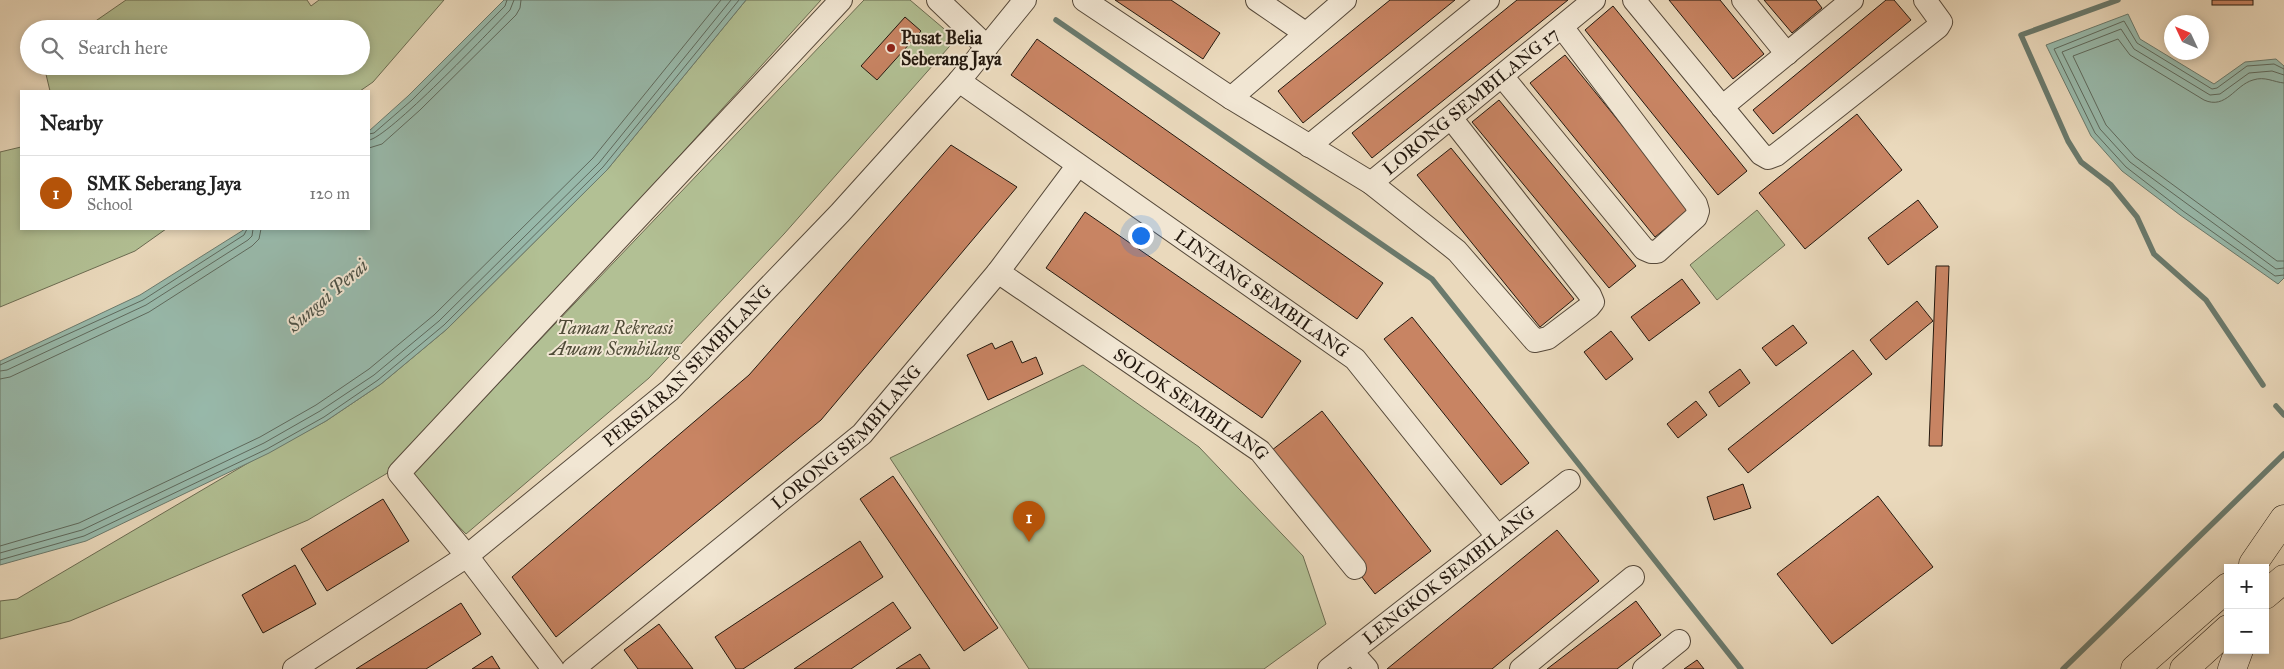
<!DOCTYPE html>
<meta charset="utf-8">
<style>
body{margin:0;font-family:"IM FELL Great Primer",serif;background:#f2f2f2;color:#222}
.controls{position:absolute;right:15px;bottom:15px;display:grid;overflow:hidden;border-radius:0px;box-shadow:0 2px 8px #0003}
.controls button{width:45px;height:45px;display:grid;place-items:center;padding:0;border:0;border-bottom:1px solid #e0e0e0;background:#fff;color:#222;font:25px sans-serif}
.compass{position:absolute;left:2164px;top:15px;width:45px;height:45px;border-radius:50%;background:#fff;box-shadow:0 2px 8px #0003;rotate:314deg}
.you{position:absolute;left:1140px;top:235px;width:18px;height:18px;margin:-12px;border:4px solid #fff;border-radius:50%;background:#1a73e8;box-shadow:0 0 0 8px #1a73e833}
.badge{display:grid;place-items:center;width:32px;height:32px;border-radius:50%;background:#b45309;color:#fff;font-size:16px;font-weight:700}
.pin{position:absolute;translate:-50% -41px;filter:drop-shadow(0 1px 2px #0008)}
.pin::after{content:'';position:absolute;top:26px;width:18px;height:15px;background:inherit;clip-path:polygon(0 0,100% 0,50% 100%)}
.list{margin:0;padding:0;list-style:none}
h2{display:flex;justify-content:space-between;align-items:center;height:65px;margin:0;padding:0 20px;font-size:21px}
h2 small{font-size:16px;font-weight:400;color:#767676}
.list li{display:grid;grid-template-columns:32px 1fr auto;gap:15px;align-items:center;box-sizing:border-box;height:75px;padding:0 20px;border-top:1px solid #e0e0e0}
.list b{display:block;font-size:19px;white-space:nowrap}
.list p{margin:0;font-size:16px;white-space:nowrap;color:#767676}
.list em{font-size:16px;font-style:normal;color:#767676}
.icon{flex:none;width:28px;height:28px;fill:none;stroke:currentColor;stroke-width:2;stroke-linecap:round;stroke-linejoin:round}
.map{position:relative;flex:none;width:2284px;height:669px;overflow:hidden}
.search{position:absolute;background:#fff;box-shadow:0 2px 8px #0003;left:20px;top:20px;width:350px;height:55px;display:flex;align-items:center;gap:12px;box-sizing:border-box;padding:0 18px;border-radius:28px;color:#767676;font-size:19px}
.panel{position:absolute;background:#fff;box-shadow:0 2px 8px #0003;left:20px;top:90px;width:350px;height:140px;border-radius:0px}
.map>svg:first-child{display:block}
</style>
<div class="map">
<svg width="2284" height="669" viewBox="0 0 2284 669">
<rect width="100%" height="100%" fill="#ead9bc"/>
<filter id="stains"><feTurbulence type="fractalNoise" baseFrequency=".004" numOctaves="4"/><feColorMatrix values="0 0 0 0 .2 0 0 0 0 .09 0 0 0 0 .02 0 0 0 .5 -.17"/></filter>
<radialGradient id="worn" r=".72"><stop offset=".6" stop-color="#630" stop-opacity="0"/><stop offset="1" stop-color="#630" stop-opacity=".3"/></radialGradient>
<!-- green -->
<g fill="#b2c094" stroke="#6b6c52">
<polygon points="126,0 307,0 311,6 319,0 444,0 373,82 360,91 50,91 44,66 361,66 361,29 84,29"/>
<polygon points="746,0 821,0 396,468 308,520 70,621 0,639 0,601 17,599 248,463 326,421 381,384 447,329 607,170"/>
<polygon points="864,0 910,0 956,39 784,234 649,378 466,534 410,476"/>
<polygon points="21,147 21,229 166,229 135,251 0,307 0,152"/>
<polygon points="1757,210 1785,245 1717,300 1690,265"/>
<polygon points="1083,365 1199,447 1303,556 1326,624 1264,669 1029,669 890,458"/>
</g>
<!-- water -->
<g fill="#98baac" stroke="#6a7a6d">
<polygon points="504,0 746,0 607,170 447,329 381,384 326,421 269,453 86,541 0,565 0,361 140,295 245,229 369,229 369,131 408,96"/>
<polygon points="2128,14 2140,39 2214,84 2245,62 2276,59 2284,66 2284,278 2278,284 2180,215 2122,171 2091,136 2046,45"/>
</g>
<g fill="none" stroke-linecap="round" stroke-linejoin="round">
<!-- shore -->
<g stroke="#5e6a5e" stroke-width="1">
<polyline points="2284,69 2274,64 2247,66 2217,88 2212,89 2137,43 2124,21 2054,49 2095,133 2126,167 2183,211 2275,276 2284,275"/>
<polyline points="2284,75 2272,71 2249,73 2220,94 2210,95 2134,49 2121,29 2062,52 2100,129 2130,162 2276,269 2284,268"/>
<path d="M2284,83C2273,82 2265,76 2253,80C2235,85 2226,110 2204,100L2130,55L2118,39L2073,56L2106,125L2135,157L2277,261H2284"/>
<polyline points="369,134 374,133 412,100 505,6 507,0"/>
<path d="M369,140C387,139 491,30 510,10L514,0"/>
<polyline points="369,148 382,144 420,110 516,15 520,8 521,0"/>
<polyline points="0,365 143,300 244,235 247,229"/>
<polyline points="0,371 7,370 146,305 248,240 252,236 253,229"/>
<polyline points="0,379 10,377 149,312 252,246 259,239 261,229"/>
<polyline points="0,546 79,523 260,437 316,405 369,369 434,315 593,158 721,0"/>
<polyline points="0,553 82,530 264,443 320,411 374,375 439,321 599,163 731,0"/>
<polyline points="0,560 84,536 267,449 324,417 378,380 444,325 603,167 739,0"/>
</g>
<!-- stream -->
<g stroke="#6a7a6d" stroke-width="5.5">
<polyline points="2118,0 2021,35 2068,141 2081,162 2111,185 2137,217 2154,254 2206,300 2263,385"/>
<polyline points="1056,20 1432,279 1741,669"/>
<polyline points="2276,406 2284,415"/>
<polyline points="2063,669 2284,454"/>
</g>
</g>
<!-- building -->
<g fill="#c88463" stroke="#24190f">
<polygon points="1115,0 1171,0 1220,33 1203,59"/>
<polygon points="1390,0 1455,0 1303,123 1278,91"/>
<polygon points="1517,0 1568,0 1372,158 1352,133"/>
<polygon points="1669,0 1720,0 1764,54 1733,79"/>
<polygon points="1764,0 1816,0 1822,8 1792,33"/>
<polygon points="1886,0 1894,0 1911,20 1773,134 1753,110"/>
<rect x="2212" y="0" width="41" height="5"/>
<polygon points="1613,6 1747,171 1718,195 1585,30"/>
<polygon points="905,17 921,31 877,80 861,66"/>
<polygon points="1037,39 1383,283 1357,319 1011,75"/>
<polygon points="1565,55 1690,209 1655,237 1530,83"/>
<polygon points="1499,100 1636,266 1609,288 1472,122"/>
<polygon points="1857,114 1902,170 1805,249 1759,193"/>
<polygon points="951,145 1017,187 821,420 556,637 512,577 749,375"/>
<polygon points="1451,148 1574,299 1540,327 1417,175"/>
<polygon points="1918,200 1938,227 1888,265 1868,238"/>
<polygon points="1085,212 1301,361 1262,418 1046,268"/>
<polygon points="1936,266 1949,266 1942,446 1929,446"/>
<polygon points="1682,279 1700,303 1649,341 1631,317"/>
<polygon points="1917,301 1933,321 1886,360 1870,340"/>
<polygon points="1412,317 1529,463 1501,485 1384,339"/>
<polygon points="1793,325 1807,343 1776,366 1762,348"/>
<polygon points="1611,331 1633,359 1606,380 1584,352"/>
<polygon points="1012,341 1022,363 1036,357 1043,374 988,400 967,355 992,343 995,349"/>
<polygon points="1853,350 1872,374 1748,473 1728,449"/>
<polygon points="1740,369 1750,383 1719,407 1709,392"/>
<polygon points="1696,401 1707,415 1678,438 1667,424"/>
<polygon points="1322,411 1431,551 1375,594 1267,454"/>
<polygon points="893,476 998,628 964,651 860,499"/>
<polygon points="1743,484 1751,508 1714,520 1707,497"/>
<polygon points="1878,496 1933,567 1832,644 1777,574"/>
<polygon points="383,499 409,541 327,591 301,549"/>
<polygon points="1557,530 1599,581 1492,669 1387,669"/>
<polygon points="860,541 883,577 743,669 736,669 715,637"/>
<polygon points="295,565 316,604 263,633 242,595"/>
<polygon points="1636,601 1661,635 1617,669 1547,669"/>
<polygon points="893,602 911,628 851,669 794,669"/>
<polygon points="461,603 481,634 426,669 356,669"/>
<polygon points="659,624 693,669 638,669 624,650"/>
<polygon points="920,654 930,669 896,669"/>
<polygon points="492,656 500,669 472,669"/>
<polygon points="1697,660 1704,669 1684,669"/>
</g>
<g fill="none" stroke-linecap="round" stroke-linejoin="round">
<!-- street casing -->
<g stroke="#56493a" stroke-width="24">
<g id="street">
<polyline points="938,0 987,47"/>
<polyline points="1084,0 1231,98 1371,183 1457,251 1535,341 1548,338 1589,307 1593,302 1590,295 1451,118"/>
<polyline points="1257,0 1305,33"/>
<polyline points="1634,0 1761,154 1768,158 1776,155 1938,27 1941,22 1925,0"/>
<polyline points="1743,0 1787,54"/>
<polyline points="1502,76 1644,249 1651,252 1657,252 1696,217 1698,211 1696,204 1562,27"/>
<path id="s1" d="M959,81L1355,359L1497,536"/>
<polyline points="1231,98 1345,0"/>
<polyline points="1722,107 1852,0"/>
<polyline points="1309,146 1488,0"/>
<path id="s2" d="M1371,183L1594,0"/>
<path id="s3" d="M998,272L1260,451L1355,568"/>
<polyline points="1352,652 1367,669"/>
<path id="s4" d="M294,669L467,556L670,390L840,213L959,81L1025,0"/>
<polyline points="553,669 467,556 399,473 841,0"/>
<path id="s5" d="M573,669L862,434L998,272L1078,165"/>
<path id="s6" d="M1329,669L1569,481"/>
<polyline points="1521,669 1633,577"/>
<polyline points="1644,669 1679,641"/>
</g>
</g>
<!-- secondary casing -->
<g stroke="#24190f" stroke-width="29">
<polyline id="secondary" points="2232,669 2239,650"/>
</g>
<!-- highway casing -->
<g stroke="#24190f" stroke-width="29">
<g id="highway">
<polyline points="2253,564 2284,519"/>
<polyline points="2265,595 2284,579"/>
<polyline points="2135,669 2228,587"/>
<polyline points="2184,669 2228,629"/>
</g>
</g>
<!-- street -->
<use href="#street" stroke="#f1e6d3" stroke-width="22"/>
<!-- secondary -->
<use href="#secondary" stroke="#f1e6d3" stroke-width="28"/>
<!-- highway -->
<use href="#highway" stroke="#ead9bc" stroke-width="28"/>
</g>
<!-- markers -->
<circle fill="#8f2418" stroke="#f1e6d3" stroke-width="2" cx="891" cy="48" r="5"/>
<g text-anchor="middle" stroke-width="4" stroke-linejoin="round" paint-order="stroke">
<!-- poi labels -->
<g font-size="18" font-weight="bold" fill="#24190f" stroke="#f1e6d3" text-anchor="start">
<text x="901" y="44">Pusat Belia<tspan x="901" dy="21">Seberang Jaya</tspan></text>
</g>
<!-- street labels -->
<g font-size="18" fill="#24190f" stroke="#f1e6d3">
<text dy="6" stroke="none"><textPath href="#s2" startOffset="129">LORONG SEMBILANG 17</textPath></text>
<text dy="6" stroke="none"><textPath href="#s1" startOffset="370">LINTANG SEMBILANG</textPath></text>
<text dy="6" stroke="none"><textPath href="#s4" startOffset="498">PERSIARAN SEMBILANG</textPath></text>
<text dy="6" stroke="none"><textPath href="#s3" startOffset="234">SOLOK SEMBILANG</textPath></text>
<text dy="6" stroke="none"><textPath href="#s5" startOffset="359">LORONG SEMBILANG</textPath></text>
<text dy="6" stroke="none"><textPath href="#s6" startOffset="152">LENGKOK SEMBILANG</textPath></text>
</g>
<!-- park labels -->
<g font-size="18" font-style="italic" fill="#4f4b37" stroke="#f1e6d3">
<text x="615" y="334">Taman Rekreasi<tspan x="615" dy="21">Awam Sembilang</tspan></text>
</g>
<!-- water labels -->
<g font-size="19" font-style="italic" fill="#4d5146" stroke="#f1e6d3">
<text transform="translate(327 295) rotate(-41)" y="7">Sungai Perai</text>
</g>
</g>
<rect width="100%" height="100%" filter="url(#stains)"/>
<rect width="100%" height="100%" fill="url(#worn)"/>
</svg>
<div class="controls">
<button>+</button>
<button>−</button>
</div>
<svg class="compass" viewBox="-18 -18 36 36"><path d="M0-13l5 13h-10z" fill="#e53935"/><path d="M0 13l5-13h-10z" fill="#767676"/></svg>
<div class="you"></div>
<div class="pin badge" style="left:1029px;top:542px">1</div>
<div class="search"><svg class="icon" aria-label="search" viewBox="0 0 24 24"><circle cx="10" cy="10" r="6"/><path d="M15 15l6 6"/></svg>Search here</div>
<section class="panel">
<h2>Nearby<small></small></h2>
<ul class="list">
<li><span class="badge">1</span><div><b>SMK Seberang Jaya</b><p>School</p></div><em>120 m</em></li>
</ul>
</section>
</div>
